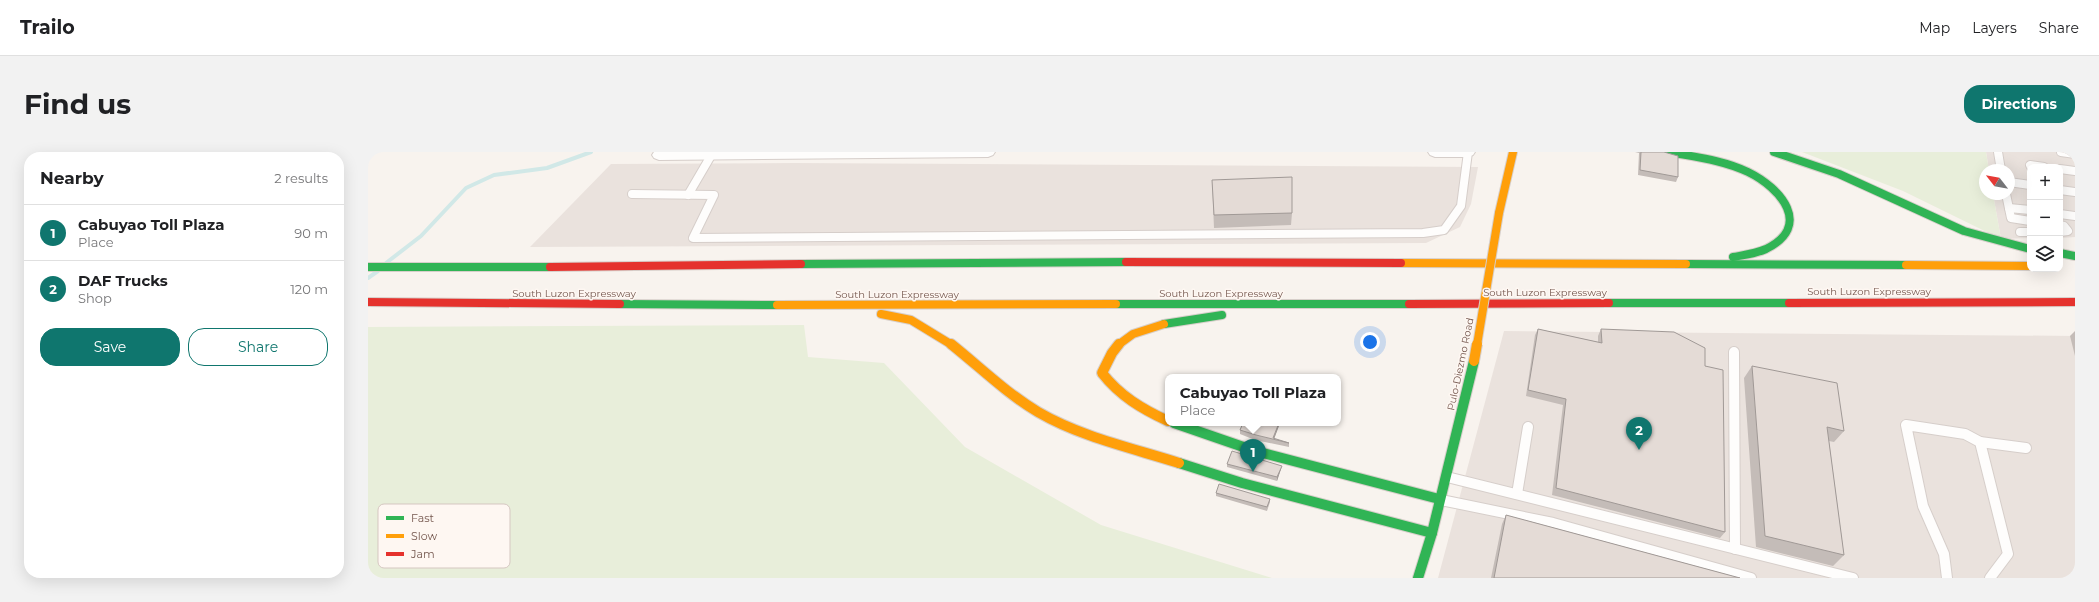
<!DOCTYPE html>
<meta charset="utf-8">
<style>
body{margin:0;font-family:Montserrat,sans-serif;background:#f2f2f2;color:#202124}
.controls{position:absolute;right:12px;top:12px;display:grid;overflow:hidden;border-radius:8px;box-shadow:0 4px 16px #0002}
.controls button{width:36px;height:36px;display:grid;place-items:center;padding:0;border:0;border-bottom:1px solid #e0e0e0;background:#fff;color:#202124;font:20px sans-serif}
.compass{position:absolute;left:1611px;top:12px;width:36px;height:36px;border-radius:50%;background:#fff;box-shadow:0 4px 16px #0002;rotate:301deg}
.you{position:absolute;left:1002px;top:190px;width:14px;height:14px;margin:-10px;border:3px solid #fff;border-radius:50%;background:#1a73e8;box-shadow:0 0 0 6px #1a73e833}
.badge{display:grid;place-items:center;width:26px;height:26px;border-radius:50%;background:#0f766e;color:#fff;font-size:13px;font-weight:700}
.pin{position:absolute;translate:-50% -33px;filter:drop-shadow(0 1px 2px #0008)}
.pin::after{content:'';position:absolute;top:21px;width:14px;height:12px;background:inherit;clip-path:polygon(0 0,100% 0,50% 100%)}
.popup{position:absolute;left:797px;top:222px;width:176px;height:52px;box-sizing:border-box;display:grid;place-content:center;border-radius:8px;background:#fff;filter:drop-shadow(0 1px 3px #0005);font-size:13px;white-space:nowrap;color:#757577}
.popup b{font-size:15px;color:#202124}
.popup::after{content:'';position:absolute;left:50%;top:100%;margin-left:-8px;border:8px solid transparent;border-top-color:#fff}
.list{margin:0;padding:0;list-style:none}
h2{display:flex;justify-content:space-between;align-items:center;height:52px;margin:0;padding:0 16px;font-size:17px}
h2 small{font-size:13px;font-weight:400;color:#757577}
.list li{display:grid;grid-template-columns:26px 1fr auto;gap:12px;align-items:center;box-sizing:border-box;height:56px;padding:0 16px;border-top:1px solid #e0e0e0}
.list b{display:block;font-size:15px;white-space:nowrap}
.list p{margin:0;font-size:13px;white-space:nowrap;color:#757577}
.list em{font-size:13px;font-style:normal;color:#757577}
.actions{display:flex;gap:8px;padding:12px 16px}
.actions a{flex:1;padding:9px 0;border:1px solid #0f766e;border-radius:16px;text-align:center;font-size:14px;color:#0f766e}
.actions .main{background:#0f766e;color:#fff}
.icon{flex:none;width:22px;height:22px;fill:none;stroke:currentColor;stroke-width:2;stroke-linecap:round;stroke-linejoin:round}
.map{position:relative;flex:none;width:1707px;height:426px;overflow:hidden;border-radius:16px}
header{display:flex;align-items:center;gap:24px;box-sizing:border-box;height:56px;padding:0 20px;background:#fff;border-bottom:1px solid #e0e0e0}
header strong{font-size:19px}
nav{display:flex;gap:22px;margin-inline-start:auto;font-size:14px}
.intro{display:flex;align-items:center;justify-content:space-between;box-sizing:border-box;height:96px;padding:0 24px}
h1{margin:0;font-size:28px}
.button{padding:10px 18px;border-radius:16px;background:#0f766e;color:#fff;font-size:14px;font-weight:700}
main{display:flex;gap:24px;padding:0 24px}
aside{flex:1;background:#fff;border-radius:16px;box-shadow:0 4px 16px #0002}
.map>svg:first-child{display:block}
</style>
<header>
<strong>Trailo</strong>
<nav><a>Map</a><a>Layers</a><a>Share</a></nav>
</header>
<div class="intro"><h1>Find us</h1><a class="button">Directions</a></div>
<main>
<aside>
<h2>Nearby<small>2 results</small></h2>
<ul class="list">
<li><span class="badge">1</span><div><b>Cabuyao Toll Plaza</b><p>Place</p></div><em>90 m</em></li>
<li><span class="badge">2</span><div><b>DAF Trucks</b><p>Shop</p></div><em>120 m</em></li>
</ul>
<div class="actions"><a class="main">Save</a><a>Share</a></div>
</aside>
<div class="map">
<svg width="1707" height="426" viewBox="0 0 1707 426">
<rect width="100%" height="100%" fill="#f8f3ee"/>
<!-- industrial -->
<g fill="#eae2dd">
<polygon points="1618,0 1707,0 1707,85 1692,86 1692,15 1662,15 1662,86 1633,87 1625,42 1641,42 1641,18 1621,18"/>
<polygon points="426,11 1110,15 1103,52 1092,75 1058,91 162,95 243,12"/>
<polygon points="1136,179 1707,184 1707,426 1070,426"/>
</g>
<!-- green -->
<g fill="#e8eeda">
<polygon points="1434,0 1618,0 1621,18 1617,18 1617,42 1625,42 1633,87 1535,39"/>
<polygon points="436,173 440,205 516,211 597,295 733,373 904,426 0,426 0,175"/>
</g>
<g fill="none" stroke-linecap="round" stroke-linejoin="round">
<!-- stream -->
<g stroke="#d1e8e7" stroke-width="4">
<polyline points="18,111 53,84 98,36 126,23 179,16 223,0"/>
<polyline points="0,126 10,119"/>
</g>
<!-- lane-far1 casing -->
<g stroke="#d6ceca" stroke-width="10">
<g id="lane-far1">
<polyline points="1630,0 1633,18"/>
<polyline points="1693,0 1707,2"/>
<polyline points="1663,15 1662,13 1676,15"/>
<polyline points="1692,17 1707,19"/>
<polyline points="1641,30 1662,33"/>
<polyline points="1692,38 1707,40"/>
<polyline points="264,42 346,43 325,86 1055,81 1076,78 1093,54 1100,0"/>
<polyline points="1638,42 1643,66 1662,69"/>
<polyline points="320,43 344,2"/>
<polyline points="1641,56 1662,58"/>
<polyline points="1692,62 1707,64"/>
<polyline points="1692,73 1696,74 1700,79 1692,80"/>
<polyline points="1652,80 1662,80"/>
</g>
</g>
<!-- lane casing -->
<g stroke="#d6ceca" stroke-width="12">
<g id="lane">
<polyline points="1366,200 1367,397"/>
<polyline points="1612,290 1658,296"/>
<polyline points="1079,325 1485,426"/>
<polyline points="1149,342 1160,275"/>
<polyline points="1073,348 1185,371 1383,426"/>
<polyline points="1579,426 1576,402 1555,354 1538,273 1597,282 1612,290 1640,402 1622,426"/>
</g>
</g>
<!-- street casing -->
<g stroke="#d6ceca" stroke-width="2">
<g id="street">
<polygon points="286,0 627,0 625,3 620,5 291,8 286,6 284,3"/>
<polygon points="1060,0 1107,0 1105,3 1100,5 1067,5 1062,3"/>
</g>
</g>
<!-- fast-far1 casing -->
<g stroke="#d7cfca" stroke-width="10">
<g id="fast-far1">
<path d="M1300,0C1327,5 1355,8 1380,20C1413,36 1445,74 1398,97C1387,102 1376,103 1365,105"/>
<polyline points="1406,0 1471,22 1596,79 1662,97"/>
<polyline points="1692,101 1707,104"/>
<polyline points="433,112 758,110"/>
<polyline points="1318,112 1538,113"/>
<polyline points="0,115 182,115"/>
<polyline points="1241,151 1421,151"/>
<polyline points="252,152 409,153"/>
<polyline points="748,152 1041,152"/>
<polyline points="796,172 854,163"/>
</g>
</g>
<!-- fast casing -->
<g stroke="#d7cfca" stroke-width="12">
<g id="fast">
<polyline points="806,271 887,299 1071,347"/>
<polyline points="811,311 874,331 1064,381"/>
<polyline points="1050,426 1064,381 1106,209"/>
</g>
</g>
<!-- slow-far1 casing -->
<g stroke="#d7cfca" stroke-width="10">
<g id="slow-far1">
<polyline points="1131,61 1145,0"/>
<polyline points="1033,111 1318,112"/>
<polyline points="1538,113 1662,114"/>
<polyline points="409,153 748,152"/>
<polyline points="513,162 543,168 584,193"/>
<polyline points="750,193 765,182 796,172"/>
</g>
</g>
<!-- slow casing -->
<g stroke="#d7cfca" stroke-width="12">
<g id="slow">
<path d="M583,192C612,215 638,241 670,260C713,285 764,296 811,311"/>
<path d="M751,192L744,201L734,221C752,244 774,257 800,269"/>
</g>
</g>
<!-- jam casing -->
<g stroke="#d7cfca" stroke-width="10">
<g id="jam">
<polyline points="758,110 1033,111"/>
<polyline points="182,115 433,112"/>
<polyline points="0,150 252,152"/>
<polyline points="1421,151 1707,150"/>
<polyline points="1041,152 1241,151"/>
</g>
</g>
<!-- lane-far1 -->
<use href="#lane-far1" stroke="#fefdfc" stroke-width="8"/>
<!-- lane -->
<use href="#lane" stroke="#fefdfc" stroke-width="10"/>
<!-- street -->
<use href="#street" fill="#fefdfc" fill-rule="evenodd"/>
<!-- fast-far1 -->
<use href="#fast-far1" stroke="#30b455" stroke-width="8"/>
<!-- fast -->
<use href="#fast" stroke="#30b455" stroke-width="10"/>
<!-- slow-far1 -->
<use href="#slow-far1" stroke="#ff9f0a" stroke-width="8"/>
<!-- slow -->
<use href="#slow" stroke="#ff9f0a" stroke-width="10"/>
<!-- jam -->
<use href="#jam" stroke="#e5322d" stroke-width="8"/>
<!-- slow-bridge-far1 casing -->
<g stroke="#d7cfca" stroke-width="10" stroke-linecap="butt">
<polyline id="slow-bridge-far1" points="1109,193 1131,61"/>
</g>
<!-- slow-bridge casing -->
<g stroke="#d7cfca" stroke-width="12" stroke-linecap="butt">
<polyline id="slow-bridge" points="1106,209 1109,192"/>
</g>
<!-- slow-bridge-far1 -->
<use href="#slow-bridge-far1" stroke="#ff9f0a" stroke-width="8"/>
<!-- slow-bridge -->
<use href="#slow-bridge" stroke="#ff9f0a" stroke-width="10"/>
</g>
<!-- wall -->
<g fill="#c4bcb8">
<polygon points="1267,0 1296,0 1310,25 1308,30 1270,23 1271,1"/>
<polygon points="844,28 924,61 923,73 846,76"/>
<polygon points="1170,177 1230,190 1230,184 1233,177 1337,214 1357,380 1352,386 1184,343 1195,253 1158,244 1167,183"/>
<polygon points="1707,179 1707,204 1702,184"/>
<polygon points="1384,214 1476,279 1466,290 1461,289 1476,403 1465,414 1388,395 1376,226"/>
<polygon points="875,271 912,271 906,287 921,291 921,295 887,288 872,282 872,278"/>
<polygon points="859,312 913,317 909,329 859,315"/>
<polygon points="848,341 902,347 902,350 899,359 848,344"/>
<polygon points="1138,363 1372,426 1123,426 1134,372"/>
</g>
<!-- shaded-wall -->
<g fill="#a09996">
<polygon points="911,271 912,271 906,287 905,287"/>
<polygon points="914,314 909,329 909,325"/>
</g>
<!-- building -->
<g fill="#e4dbd6" stroke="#a09996">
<polygon points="1273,0 1296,0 1310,4 1310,25 1272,18"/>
<polygon points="924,25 924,61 846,63 844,28"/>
<polygon points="1170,177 1234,191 1233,177 1306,180 1337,196 1337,214 1355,218 1357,380 1188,336 1198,247 1160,238"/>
<polygon points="1384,214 1469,231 1476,279 1459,275 1476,403 1397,384"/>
<polygon points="875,271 911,271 905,286 921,291 888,283 872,278"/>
<polygon points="864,299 914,314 909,325 859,312"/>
<polygon points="851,332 902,347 899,355 848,341"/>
<polygon points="1138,363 1372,426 1126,426"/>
</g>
<g text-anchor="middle" stroke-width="3" stroke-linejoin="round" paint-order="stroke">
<!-- street labels -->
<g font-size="10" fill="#75584f" stroke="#fef7f2">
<text x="1501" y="143">South Luzon Expressway</text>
<text x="1177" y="144">South Luzon Expressway</text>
<text x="206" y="145">South Luzon Expressway</text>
<text x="853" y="145">South Luzon Expressway</text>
<text x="529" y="146">South Luzon Expressway</text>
<text transform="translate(1092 212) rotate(-78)" y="4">Pulo-Diezmo Road</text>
</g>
</g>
<!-- legend -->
<rect x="10" y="352" width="132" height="64" rx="6" fill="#fef7f2" stroke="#d5c7c1" stroke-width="1"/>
<rect x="18" y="364" width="18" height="4" fill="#30b455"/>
<rect x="18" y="382" width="18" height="4" fill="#ff9f0a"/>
<rect x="18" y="400" width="18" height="4" fill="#e5322d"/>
<g font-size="11" fill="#75584f">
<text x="43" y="370">Fast</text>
<text x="43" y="388">Slow</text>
<text x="43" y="406">Jam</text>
</g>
</svg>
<div class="controls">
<button>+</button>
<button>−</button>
<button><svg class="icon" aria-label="layers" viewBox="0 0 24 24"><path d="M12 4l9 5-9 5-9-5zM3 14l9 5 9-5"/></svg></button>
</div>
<svg class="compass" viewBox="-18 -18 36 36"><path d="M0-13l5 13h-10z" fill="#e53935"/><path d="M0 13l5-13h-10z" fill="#757577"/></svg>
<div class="you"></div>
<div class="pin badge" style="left:885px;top:320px">1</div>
<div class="popup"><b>Cabuyao Toll Plaza</b>Place</div>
<div class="pin badge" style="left:1271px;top:298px">2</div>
</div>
</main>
